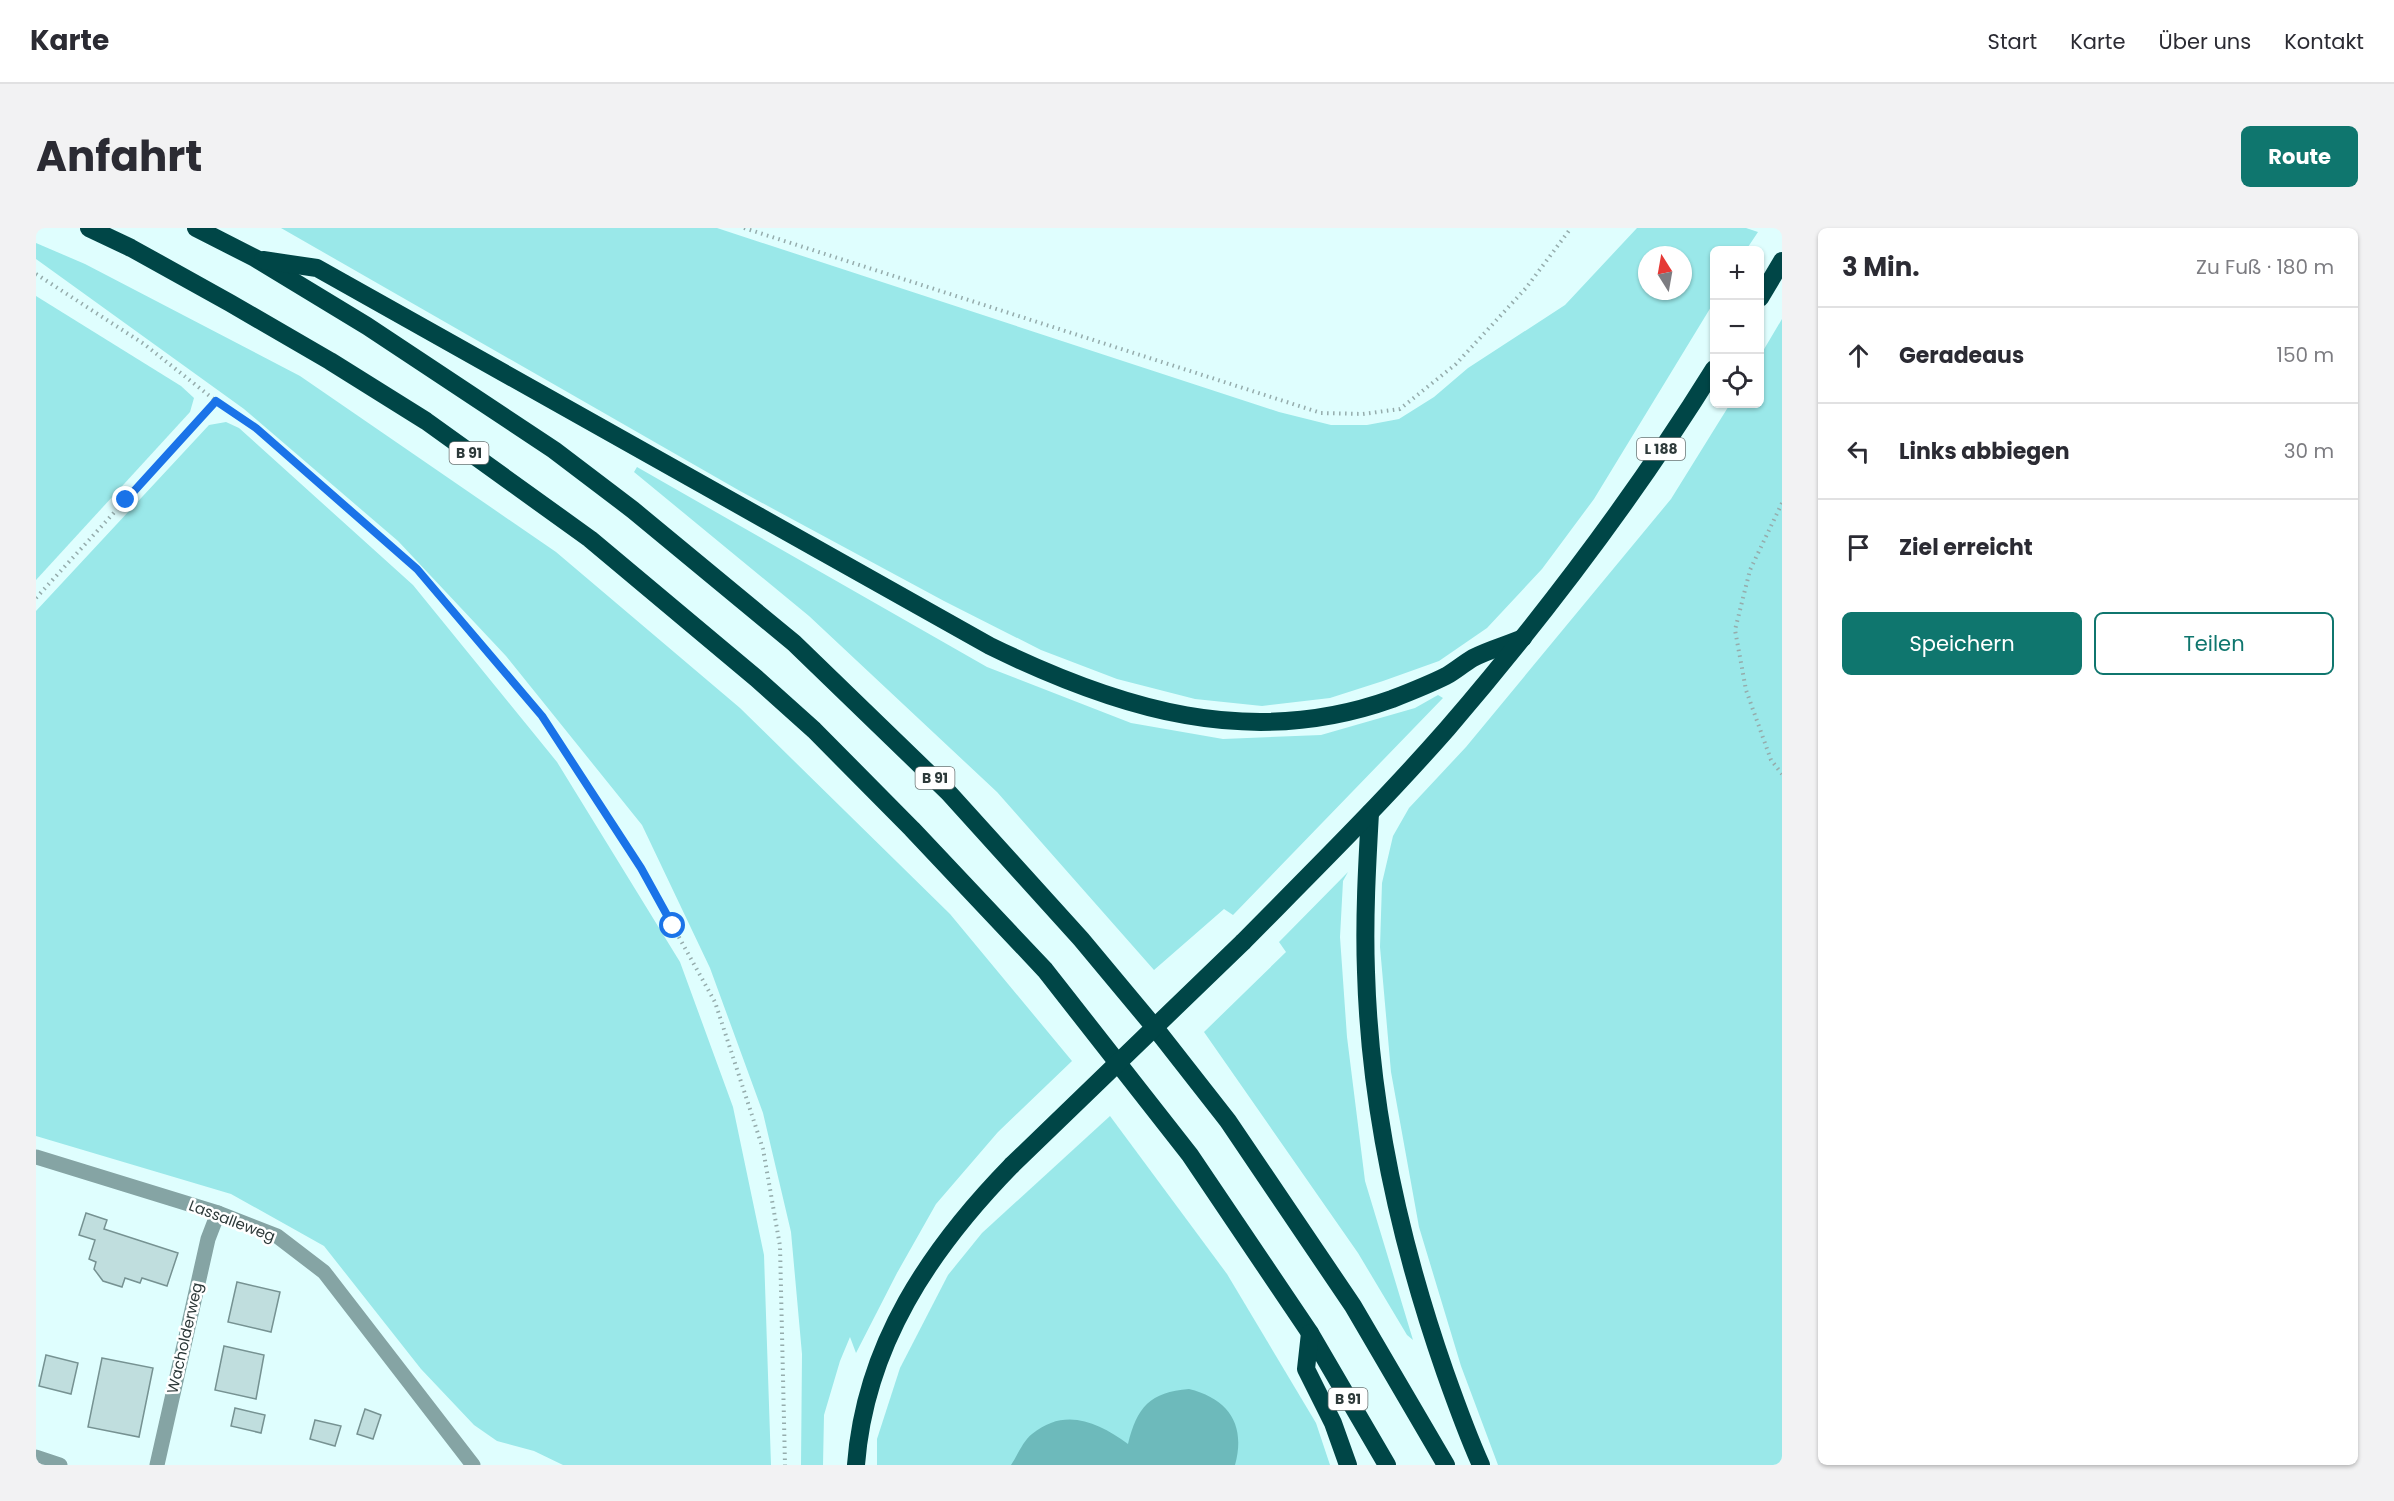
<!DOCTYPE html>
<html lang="de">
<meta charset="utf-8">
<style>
body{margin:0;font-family:Poppins,sans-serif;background:#f2f2f3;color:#2b2b33}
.controls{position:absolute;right:18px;top:18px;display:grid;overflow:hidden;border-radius:9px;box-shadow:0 2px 4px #0004}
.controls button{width:54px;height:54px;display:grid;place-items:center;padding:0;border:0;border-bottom:2px solid #e1e1e2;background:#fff;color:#2b2b33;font:30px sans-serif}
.compass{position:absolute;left:1602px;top:18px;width:54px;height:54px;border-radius:50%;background:#fff;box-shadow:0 2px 4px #0004;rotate:349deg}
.stop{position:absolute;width:18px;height:18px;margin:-14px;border:4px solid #1a73e8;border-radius:50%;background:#fff}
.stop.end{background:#1a73e8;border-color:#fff;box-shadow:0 2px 6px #0008}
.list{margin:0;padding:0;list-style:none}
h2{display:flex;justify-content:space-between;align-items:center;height:78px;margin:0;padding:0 24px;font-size:26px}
h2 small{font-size:20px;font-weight:400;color:#7c7c81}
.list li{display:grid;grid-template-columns:39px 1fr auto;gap:18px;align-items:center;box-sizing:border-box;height:96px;padding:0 24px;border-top:2px solid #e1e1e2}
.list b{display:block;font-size:22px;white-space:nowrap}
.list em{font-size:20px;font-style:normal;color:#7c7c81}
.actions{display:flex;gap:12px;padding:18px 24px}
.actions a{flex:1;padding:14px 0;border:2px solid #0f766e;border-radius:9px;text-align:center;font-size:21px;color:#0f766e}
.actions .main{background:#0f766e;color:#fff}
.icon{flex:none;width:33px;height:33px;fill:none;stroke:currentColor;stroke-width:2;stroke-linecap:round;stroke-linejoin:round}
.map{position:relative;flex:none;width:1746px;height:1237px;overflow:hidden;border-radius:9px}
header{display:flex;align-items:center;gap:36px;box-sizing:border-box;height:84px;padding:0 30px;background:#fff;border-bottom:2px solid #e1e1e2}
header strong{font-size:28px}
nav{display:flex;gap:33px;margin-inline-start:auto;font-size:21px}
.intro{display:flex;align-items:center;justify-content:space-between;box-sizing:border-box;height:144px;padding:0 36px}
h1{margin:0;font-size:42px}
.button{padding:15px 27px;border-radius:9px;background:#0f766e;color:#fff;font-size:21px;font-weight:700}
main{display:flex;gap:36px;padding:0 36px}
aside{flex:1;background:#fff;border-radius:9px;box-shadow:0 2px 4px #0004}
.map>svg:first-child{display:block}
</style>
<header>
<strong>Karte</strong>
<nav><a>Start</a><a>Karte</a><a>Über uns</a><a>Kontakt</a></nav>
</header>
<div class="intro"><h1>Anfahrt</h1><a class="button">Route</a></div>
<main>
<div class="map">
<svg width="1746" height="1237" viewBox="0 0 1746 1237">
<rect width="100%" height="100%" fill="#dffefe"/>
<!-- green -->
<g fill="#9ae8e9" fill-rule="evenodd">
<path d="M245,0H681L1243,184L1295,197H1331L1363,191L1398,169L1432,140L1529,77L1601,0H1710L1722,4L1710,22H1678V74L1558,271L1506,341L1451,400L1403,433L1347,453L1294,470L1226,478L1159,471L1081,451L1005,422L908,373L704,263ZM1611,27H1647V63H1611Z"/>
<polygon points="0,15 49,36 264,148 520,324 704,480 914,686 1036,833 962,904 900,976 861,1045 820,1125 814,1109 804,1133 788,1187 787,1237 765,1237 766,1126 755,1004 727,885 674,740 606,597 470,428 362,313 208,181 0,31"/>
<polygon points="0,68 145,158 158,170 154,184 0,352"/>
<polygon points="1746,91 1746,1237 1462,1237 1425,1138 1383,999 1355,844 1344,719 1346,655 1357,608 1373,580 1430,519 1635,271 1694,176 1724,176 1724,128"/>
<polygon points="190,194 203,200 377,357 521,534 644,734 697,879 728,1027 735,1237 527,1237 498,1223 461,1213 438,1197 385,1141 288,1018 195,966 0,908 0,383 173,197"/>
<polygon points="601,239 951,439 1095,495 1187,511 1285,507 1379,480 1402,467 1407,470 1197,687 1188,681 1118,742 961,564 773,388 598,244"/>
<polygon points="1312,644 1307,653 1304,709 1311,809 1329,953 1377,1112 1371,1107 1322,1025 1168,804 1250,724 1243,714"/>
<polygon points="1074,888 1191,1046 1280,1195 1294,1237 841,1237 841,1211 864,1140 912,1047 946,1005"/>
</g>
<!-- water -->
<path fill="#6dbabb" d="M1153,1161C1193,1171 1210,1197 1199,1237H975C981,1228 987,1213 996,1206C1029,1179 1062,1194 1092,1216C1101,1179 1114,1164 1153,1161Z"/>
<!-- building -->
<g fill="#c0dede" stroke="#769292" stroke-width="1.5">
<polygon points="50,985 71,992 68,1001 142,1025 131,1058 106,1050 104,1055 89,1050 86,1059 67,1053 58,1041 60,1034 53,1031 59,1012 43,1007"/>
<polygon points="201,1054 244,1064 235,1104 192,1094"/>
<polygon points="188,1118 228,1127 220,1171 179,1162"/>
<polygon points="10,1127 42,1135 35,1166 3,1158"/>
<polygon points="66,1130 117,1140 103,1209 52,1199"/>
<polygon points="199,1180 229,1187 225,1205 195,1198"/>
<polygon points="329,1181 345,1187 337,1211 321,1206"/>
<polygon points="279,1192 305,1198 299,1218 274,1211"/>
</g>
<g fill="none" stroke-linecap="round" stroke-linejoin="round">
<!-- path -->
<g stroke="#95acac" stroke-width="4" stroke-dasharray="1.5 4.5" stroke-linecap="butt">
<polyline points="708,0 1285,185 1327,186 1364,181 1420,136 1490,60 1535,0"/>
<polyline points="0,46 108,116 180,173 220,200 382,341 506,487 605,641 679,774 727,921 744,1018 749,1237"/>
<polyline points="1746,275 1714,342 1699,402 1710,462 1735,532 1746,546"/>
<polyline points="0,370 180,173"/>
</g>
<!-- street -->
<g stroke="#85a4a4" stroke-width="15">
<polyline points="0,929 182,985 241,1008 288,1044 437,1237"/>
<polyline points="0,1229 24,1237"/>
<polyline points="121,1237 172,1011 182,985"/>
</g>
<!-- highway -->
<g stroke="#004647" stroke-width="18">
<polyline points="53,0 95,20 194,75 294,133 390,193 554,311 720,450 778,502 876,601 1009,742 1154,927 1274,1105 1351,1237"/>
<polyline points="160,0 219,30 331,98 518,222 597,282 758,415 912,564 1045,711 1120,801 1192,893 1317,1078 1410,1237"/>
<path d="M227,32L281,40L954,418C1083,481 1214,522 1356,471C1374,464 1392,457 1410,448C1419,443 1427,436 1437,430C1452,422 1471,417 1487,410"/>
<polyline points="1724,70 1746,33"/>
<path d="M1334,585C1331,638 1328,691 1330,744C1334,881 1364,1015 1409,1144C1420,1175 1431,1206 1445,1237"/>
<path d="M1207,714C1276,644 1346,575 1411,501C1508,388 1599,268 1678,141"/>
<polyline points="1274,1105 1270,1141 1297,1195 1312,1237"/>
<path d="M820,1237C829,1117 894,1021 976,937"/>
</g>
<!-- highway-bridge -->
<polyline stroke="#004647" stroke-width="18" points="976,937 1207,714"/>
</g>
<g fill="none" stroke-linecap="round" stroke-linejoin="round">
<!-- route -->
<polyline stroke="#1a73e8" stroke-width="8" points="90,272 180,173 220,200 381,341 506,488 605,640 637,698"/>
</g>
<g text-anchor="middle" stroke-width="5" stroke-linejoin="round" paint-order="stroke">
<!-- shield labels -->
<g fill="#fff" stroke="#6c7474" stroke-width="1.5">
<rect x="1601" y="210" width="48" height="22" rx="4.5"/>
<rect x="413.5" y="214" width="39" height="22" rx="4.5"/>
<rect x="879.5" y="539" width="39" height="22" rx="4.5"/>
<rect x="1292.5" y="1160" width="39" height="22" rx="4.5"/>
</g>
<g font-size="14" font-weight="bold" fill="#2d3939">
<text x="1625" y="226">L 188</text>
<text x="433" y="230">B 91</text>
<text x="899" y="555">B 91</text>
<text x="1312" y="1176">B 91</text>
</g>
<!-- street labels -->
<g font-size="15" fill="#2d3939" stroke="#fff">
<text transform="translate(196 993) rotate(21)" y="5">Lassalleweg</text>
<text transform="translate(149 1110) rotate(-77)" y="5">Wacholderweg</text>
</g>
</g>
</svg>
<div class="controls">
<button>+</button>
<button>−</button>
<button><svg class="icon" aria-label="locate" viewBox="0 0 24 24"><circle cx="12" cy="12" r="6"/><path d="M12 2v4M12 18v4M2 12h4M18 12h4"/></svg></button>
</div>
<svg class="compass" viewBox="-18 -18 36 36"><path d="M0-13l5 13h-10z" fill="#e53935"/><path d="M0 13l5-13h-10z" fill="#7c7c81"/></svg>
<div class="stop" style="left:637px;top:698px"></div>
<div class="stop end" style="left:90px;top:272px"></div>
</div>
<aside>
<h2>3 Min.<small>Zu Fuß · 180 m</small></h2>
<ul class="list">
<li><svg class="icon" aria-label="ahead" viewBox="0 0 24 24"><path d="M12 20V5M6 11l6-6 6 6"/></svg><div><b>Geradeaus</b></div><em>150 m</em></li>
<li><svg class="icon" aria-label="left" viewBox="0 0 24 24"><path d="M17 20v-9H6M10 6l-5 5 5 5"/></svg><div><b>Links abbiegen</b></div><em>30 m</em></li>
<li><svg class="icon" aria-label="arrive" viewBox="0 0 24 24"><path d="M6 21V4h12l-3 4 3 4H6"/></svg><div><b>Ziel erreicht</b></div></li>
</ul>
<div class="actions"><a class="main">Speichern</a><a>Teilen</a></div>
</aside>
</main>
